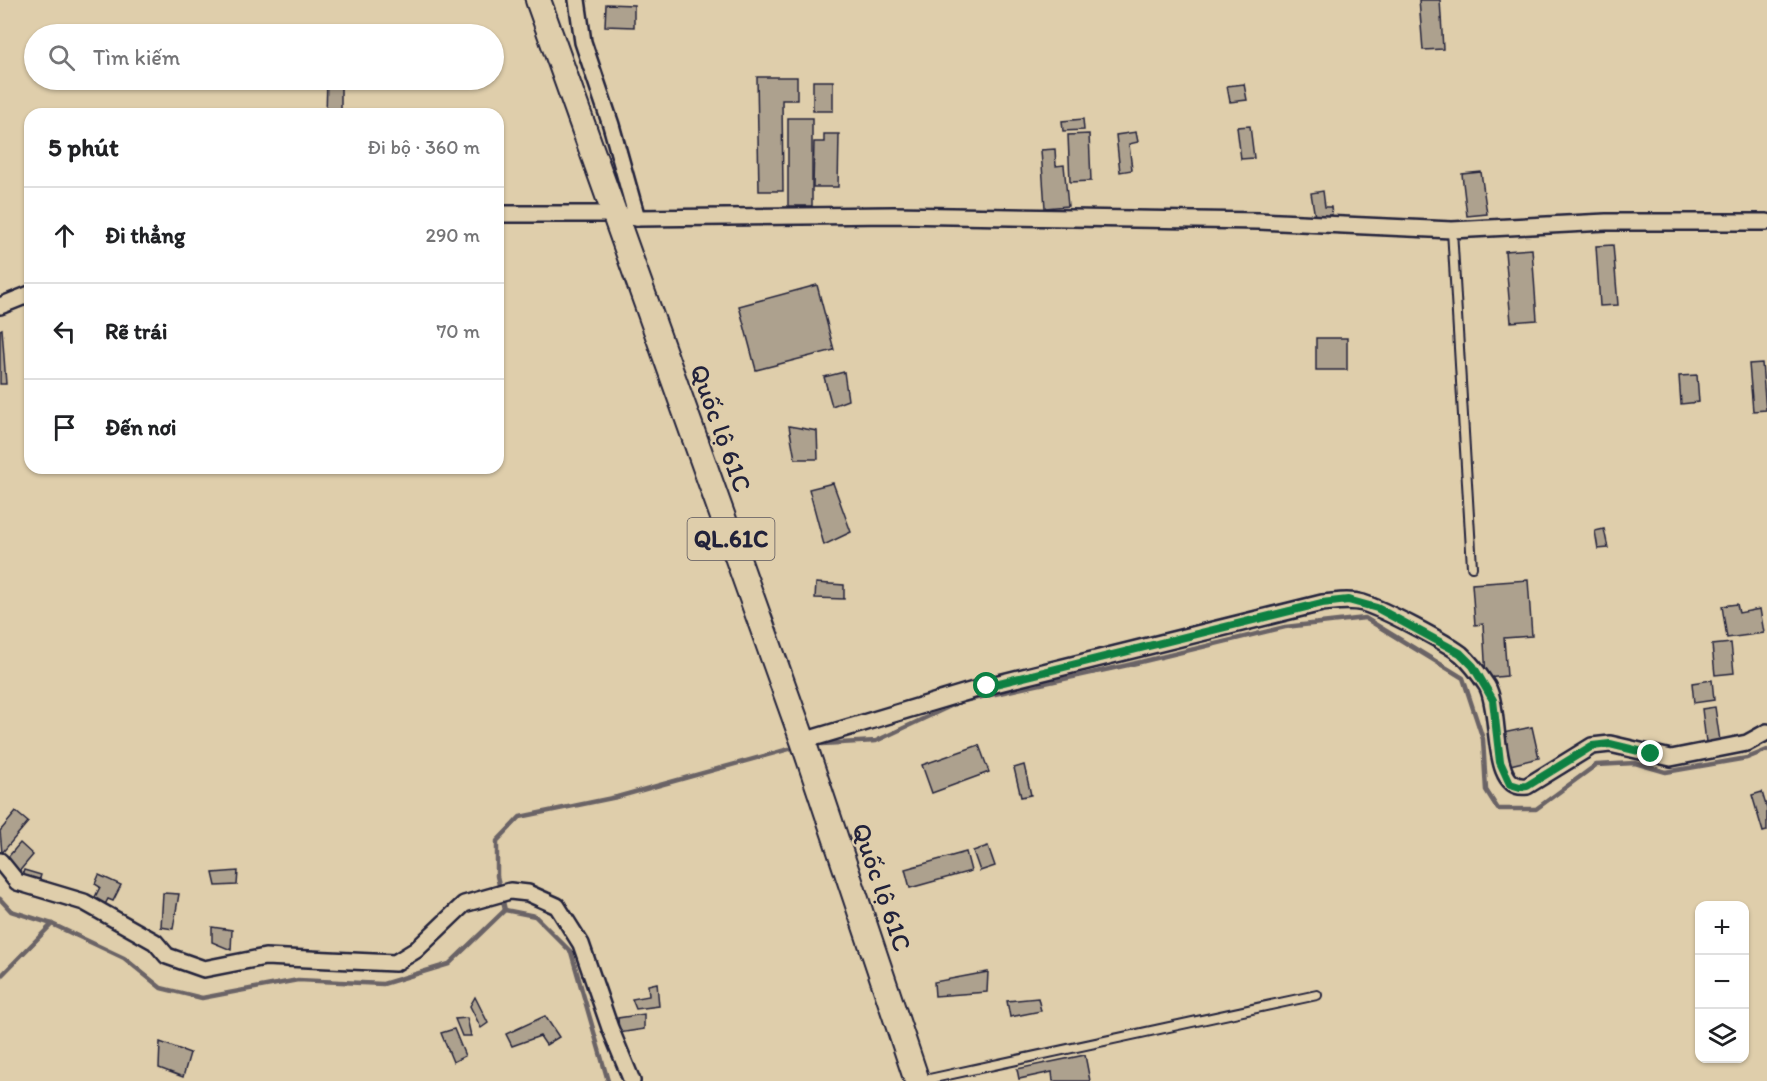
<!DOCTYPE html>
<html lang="vi">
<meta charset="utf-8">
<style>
body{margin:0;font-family:Itim,sans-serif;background:#f6f6f6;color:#202124}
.controls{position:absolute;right:18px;bottom:18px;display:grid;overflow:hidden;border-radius:12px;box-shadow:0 2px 4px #0004}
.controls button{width:54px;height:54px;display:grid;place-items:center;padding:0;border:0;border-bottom:2px solid #e0e0e0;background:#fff;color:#202124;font:30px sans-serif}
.stop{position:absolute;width:18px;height:18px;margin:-14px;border:4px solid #0b8043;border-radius:50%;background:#fff}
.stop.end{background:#0b8043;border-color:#fff;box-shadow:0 2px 6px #0008}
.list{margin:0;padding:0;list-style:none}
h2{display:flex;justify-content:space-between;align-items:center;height:78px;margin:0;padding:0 24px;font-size:26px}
h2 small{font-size:20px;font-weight:400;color:#757577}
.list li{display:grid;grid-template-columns:39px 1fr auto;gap:18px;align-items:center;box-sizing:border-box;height:96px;padding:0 24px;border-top:2px solid #e0e0e0}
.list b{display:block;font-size:22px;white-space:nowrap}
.list em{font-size:20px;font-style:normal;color:#757577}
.icon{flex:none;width:33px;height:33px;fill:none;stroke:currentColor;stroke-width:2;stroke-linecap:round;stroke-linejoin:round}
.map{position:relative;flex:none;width:1767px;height:1081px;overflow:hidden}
.search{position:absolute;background:#fff;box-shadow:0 2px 4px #0004;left:24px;top:24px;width:480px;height:66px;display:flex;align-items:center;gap:15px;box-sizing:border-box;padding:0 21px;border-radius:33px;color:#757577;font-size:22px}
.panel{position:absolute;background:#fff;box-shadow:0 2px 4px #0004;left:24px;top:108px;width:480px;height:366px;border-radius:18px}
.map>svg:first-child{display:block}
</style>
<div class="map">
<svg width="1767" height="1081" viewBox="0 0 1767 1081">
<rect width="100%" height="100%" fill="#dfceab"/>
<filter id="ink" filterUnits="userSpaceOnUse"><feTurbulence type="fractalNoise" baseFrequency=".0167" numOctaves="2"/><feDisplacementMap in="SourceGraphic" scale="12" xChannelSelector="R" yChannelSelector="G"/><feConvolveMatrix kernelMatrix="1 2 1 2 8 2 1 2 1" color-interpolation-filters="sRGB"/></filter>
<g filter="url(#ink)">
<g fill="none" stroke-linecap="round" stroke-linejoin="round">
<!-- stream -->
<g stroke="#6b6466" stroke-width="4.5">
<polyline points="822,744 876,741 959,702 1128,665 1285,627 1365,618 1463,678 1483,739 1486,790 1498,809 1536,809 1596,765 1635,763 1666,772 1747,758 1767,750"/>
<polyline points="0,899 11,911 52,924 124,958 161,988 202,998 298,980 383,984 449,964 505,910 535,916 571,952 608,1081"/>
<polyline points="505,910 497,876 497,841 520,817 617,797 789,749"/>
<polyline points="0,977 52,924"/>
</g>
</g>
<!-- building -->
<g fill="#ada18e" stroke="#22223b" stroke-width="1.5">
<polygon points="1419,0 1440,0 1443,49 1423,50"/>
<polygon points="606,4 634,5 634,27 605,26"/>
<polygon points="757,77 797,77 797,100 782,100 783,191 759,191"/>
<polygon points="327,80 341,82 341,114 326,114"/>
<rect x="813" y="81" width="20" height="30"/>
<polygon points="1244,84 1247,100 1230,102 1227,86"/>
<rect x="788" y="118" width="24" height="88"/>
<polygon points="1083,119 1084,130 1063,131 1062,121"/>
<polygon points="1250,126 1254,158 1241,159 1237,127"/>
<polygon points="1136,132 1138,142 1129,144 1132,170 1120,172 1116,135"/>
<polygon points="824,134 839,134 838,187 813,187 814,142 824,142"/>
<polygon points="1089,134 1091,181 1070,182 1068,135"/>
<polygon points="1055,149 1056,166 1064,165 1068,206 1045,208 1041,150"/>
<polygon points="1481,172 1487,214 1467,216 1462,174"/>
<polygon points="1323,191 1325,207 1331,207 1332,215 1315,217 1311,193"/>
<polygon points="1613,245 1618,305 1600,306 1596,246"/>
<polygon points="1532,249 1537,320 1511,322 1505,251"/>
<polygon points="817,285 834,350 756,370 739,306"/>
<polygon points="2,329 6,384 0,384 0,330"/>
<rect x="1316" y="338" width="31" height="32"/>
<polygon points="1762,363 1766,410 1753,411 1749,364"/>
<polygon points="844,372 848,400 832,406 824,377"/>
<polygon points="1697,375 1699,402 1681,404 1679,376"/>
<polygon points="789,426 817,431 818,459 795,459"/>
<polygon points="833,483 851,532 824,545 809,489"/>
<polygon points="1604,529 1608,548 1598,549 1595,531"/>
<polygon points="1528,580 1532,636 1504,638 1507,676 1486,678 1483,624 1475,625 1472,584"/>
<polygon points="816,583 844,585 844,599 815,598"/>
<polygon points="1737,604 1739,613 1760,609 1764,633 1727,638 1722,606"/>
<polygon points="1731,643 1734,673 1715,675 1712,645"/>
<polygon points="1712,680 1714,700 1694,703 1692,683"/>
<polygon points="1715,707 1720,741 1706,742 1702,709"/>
<polygon points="1532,727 1539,758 1510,765 1503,733"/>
<polygon points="979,745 989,772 932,793 922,765"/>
<polygon points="1024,765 1031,795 1021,797 1014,768"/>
<polygon points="1762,792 1767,809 1767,831 1763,832 1752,795"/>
<polygon points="16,812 28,822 2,853 0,831"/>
<polygon points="20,843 33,855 17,874 3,863"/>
<polygon points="988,846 995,866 980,871 973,851"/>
<polygon points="966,852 971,871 910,888 905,869"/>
<polygon points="24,870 41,875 38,884 21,879"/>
<polygon points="238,871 237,885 216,886 213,873"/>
<polygon points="99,875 121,885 113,901 108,899 103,908 92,903 100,887 95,884"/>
<polygon points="163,893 179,894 173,929 161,927"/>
<polygon points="212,927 232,930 231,950 212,942"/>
<polygon points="988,972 987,992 935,996 934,982"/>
<polygon points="657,983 659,1006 636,1009 632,999 649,996 648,985"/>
<polygon points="475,997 488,1023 481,1028 470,1006"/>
<polygon points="1038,998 1041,1011 1010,1017 1007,1001"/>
<polygon points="644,1014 644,1029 619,1033 618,1018"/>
<polygon points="545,1016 559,1037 546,1045 540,1036 512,1046 506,1034"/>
<polygon points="467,1018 471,1036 462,1036 455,1019"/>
<polygon points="454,1029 465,1056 453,1062 441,1033"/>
<polygon points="160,1042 190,1053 183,1077 159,1068"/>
<polygon points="1085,1055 1090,1081 1053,1081 1052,1072 1019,1079 1017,1069"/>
</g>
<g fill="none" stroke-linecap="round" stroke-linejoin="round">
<!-- service casing -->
<g stroke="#22223b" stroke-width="12">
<g id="service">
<polyline points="1452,230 1472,567"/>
<polyline points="920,1081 1317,995"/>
</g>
</g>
<!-- minor casing -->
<g stroke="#22223b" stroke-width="20">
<g id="minor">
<polyline points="577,0 583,42 611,125 637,218"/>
<polyline points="498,214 615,214 637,218 893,215 1259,221 1452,230 1606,222 1767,222"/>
<polyline points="0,306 30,294"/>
<path d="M803,741L987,686L1322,603C1335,602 1349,599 1363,603C1383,609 1444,641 1461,654C1471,663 1480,675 1487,686C1502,712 1489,792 1527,786L1592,746L1610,744L1671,758L1747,743L1767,732"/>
<polyline points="0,861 17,882 84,902 155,942 167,956 204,969 265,957 395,963 416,950 464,904 510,891 528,893 557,906 581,944 610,1028 632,1081"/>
</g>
</g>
<!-- trunk casing -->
<g stroke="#22223b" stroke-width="28">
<polyline id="trunk" points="538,0 803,741 917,1081"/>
</g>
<!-- service -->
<use href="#service" stroke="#dfceab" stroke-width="8"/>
<!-- minor -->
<use href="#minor" stroke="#dfceab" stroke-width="15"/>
<!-- trunk -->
<use href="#trunk" stroke="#dfceab" stroke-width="24"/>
</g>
</g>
<g fill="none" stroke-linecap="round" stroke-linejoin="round" filter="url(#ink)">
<!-- route -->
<polyline stroke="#0b8043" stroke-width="8" points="987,686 1322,603 1348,600 1377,608 1460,653 1473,666 1493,700 1500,762 1510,784 1520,787 1527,786 1592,746 1610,744 1651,754"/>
</g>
<g text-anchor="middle" stroke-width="4.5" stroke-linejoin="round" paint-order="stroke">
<!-- shield labels -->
<rect fill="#dfceab" stroke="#5b565d" stroke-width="1.5" x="687.5" y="518" width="87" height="42" rx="4.5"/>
<g font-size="24" font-weight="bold" fill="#22223b">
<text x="731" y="547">QL.61C</text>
</g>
<!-- street labels -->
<g font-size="26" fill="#22223b" stroke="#dfceab">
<text transform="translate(721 428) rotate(70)" y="9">Quốc lộ 61C</text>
<text transform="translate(882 887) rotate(71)" y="9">Quốc lộ 61C</text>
</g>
</g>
</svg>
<div class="controls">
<button>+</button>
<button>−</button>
<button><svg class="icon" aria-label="layers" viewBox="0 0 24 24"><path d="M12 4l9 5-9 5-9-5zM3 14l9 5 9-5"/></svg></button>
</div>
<div class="stop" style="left:987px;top:686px"></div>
<div class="stop end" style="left:1651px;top:754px"></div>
<div class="search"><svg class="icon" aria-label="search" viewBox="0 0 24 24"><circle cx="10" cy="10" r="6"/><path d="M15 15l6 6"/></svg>Tìm kiếm</div>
<section class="panel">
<h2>5 phút<small>Đi bộ · 360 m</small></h2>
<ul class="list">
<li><svg class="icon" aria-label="ahead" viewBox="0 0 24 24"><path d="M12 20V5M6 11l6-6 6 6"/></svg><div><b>Đi thẳng</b></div><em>290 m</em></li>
<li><svg class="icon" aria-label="left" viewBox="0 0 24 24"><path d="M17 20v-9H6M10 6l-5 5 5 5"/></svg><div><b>Rẽ trái</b></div><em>70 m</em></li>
<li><svg class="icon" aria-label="arrive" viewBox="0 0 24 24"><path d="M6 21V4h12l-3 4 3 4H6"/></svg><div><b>Đến nơi</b></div></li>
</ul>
</section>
</div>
